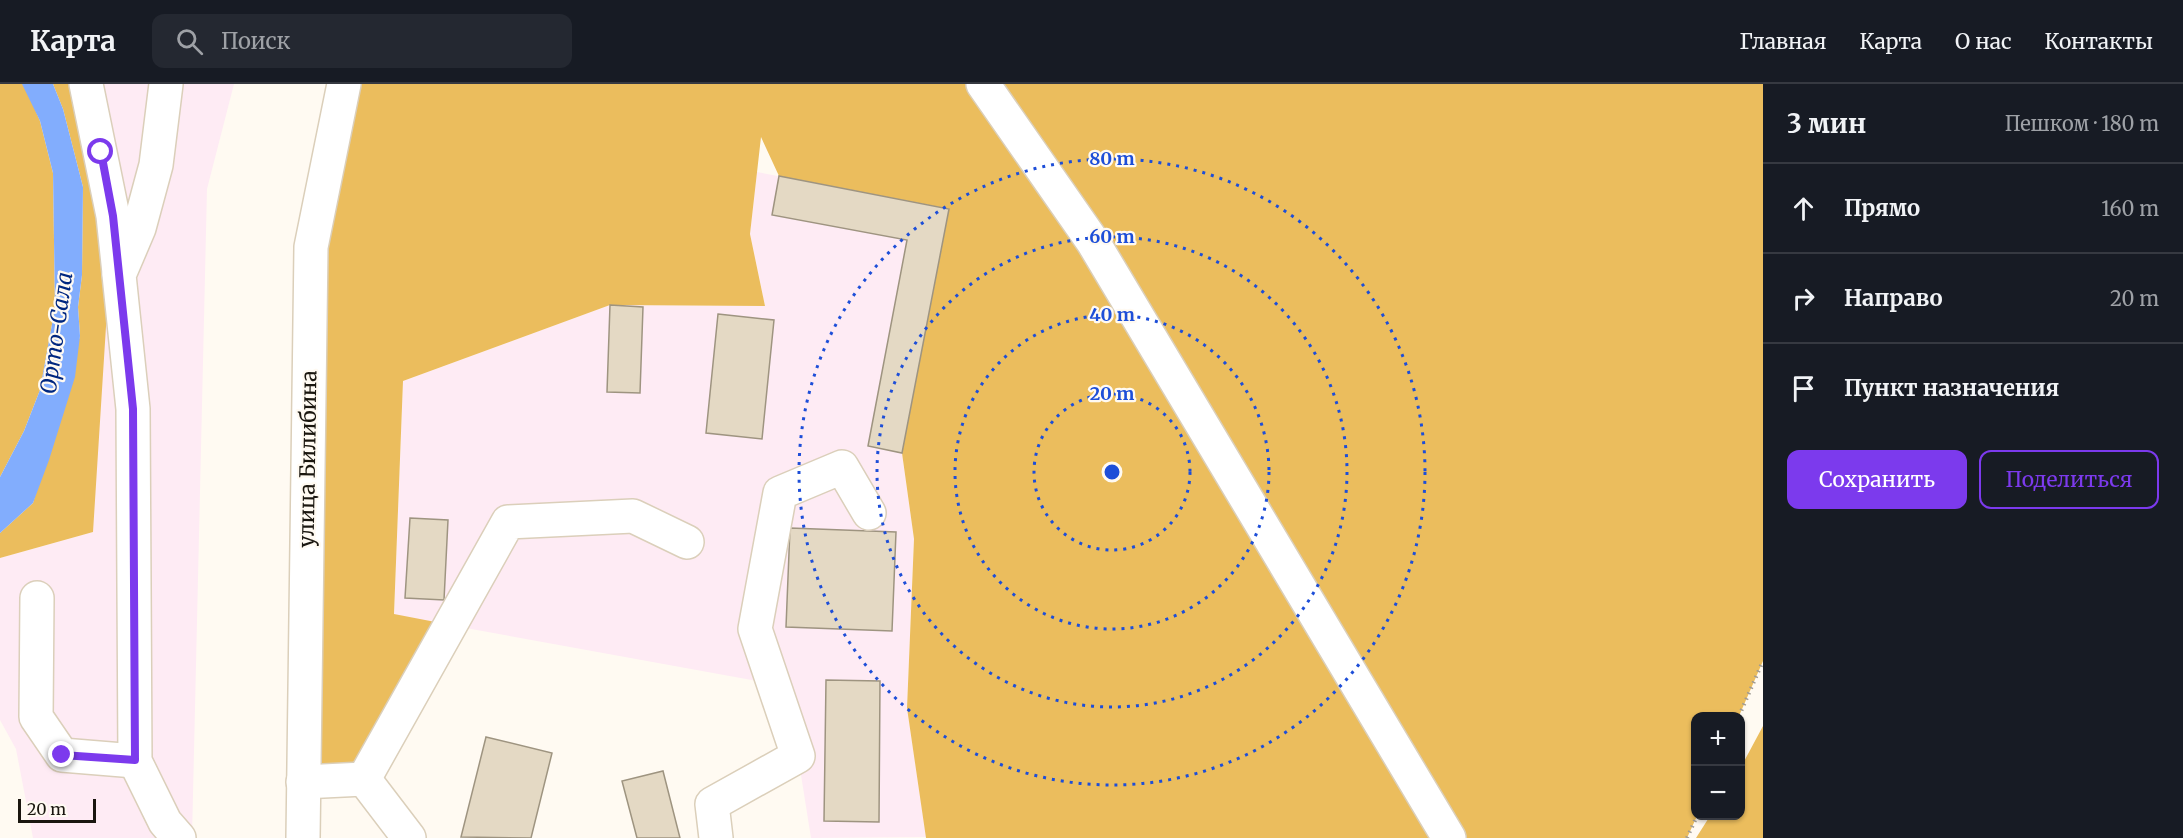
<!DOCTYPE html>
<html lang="ru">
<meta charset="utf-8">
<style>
body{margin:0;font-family:Merriweather,serif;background:#242831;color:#f1f3f6}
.controls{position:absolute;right:18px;bottom:18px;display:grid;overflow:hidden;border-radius:12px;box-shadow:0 2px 4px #0004}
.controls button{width:54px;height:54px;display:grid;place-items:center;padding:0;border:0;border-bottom:2px solid #363941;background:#171b24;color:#f1f3f6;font:30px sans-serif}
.scale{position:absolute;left:18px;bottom:15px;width:78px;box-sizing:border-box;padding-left:6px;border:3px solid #1a160f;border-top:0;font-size:16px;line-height:21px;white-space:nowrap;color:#1a160f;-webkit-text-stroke:4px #fffaf2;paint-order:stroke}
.stop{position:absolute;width:18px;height:18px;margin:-14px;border:4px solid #7c3aed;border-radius:50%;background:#fff}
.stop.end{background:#7c3aed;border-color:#fff;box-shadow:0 2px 6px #0008}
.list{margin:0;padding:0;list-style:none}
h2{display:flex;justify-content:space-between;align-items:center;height:78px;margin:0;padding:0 24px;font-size:26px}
h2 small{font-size:20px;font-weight:400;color:#9ea1a6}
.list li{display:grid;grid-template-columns:39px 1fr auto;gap:18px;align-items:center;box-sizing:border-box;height:90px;padding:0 24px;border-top:2px solid #363941}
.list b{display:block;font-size:22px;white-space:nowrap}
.list em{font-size:20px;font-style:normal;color:#9ea1a6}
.actions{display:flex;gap:12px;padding:18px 24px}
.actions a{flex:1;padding:14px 0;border:2px solid #7c3aed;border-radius:12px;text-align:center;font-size:21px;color:#7c3aed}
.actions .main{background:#7c3aed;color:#fff}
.icon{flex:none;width:33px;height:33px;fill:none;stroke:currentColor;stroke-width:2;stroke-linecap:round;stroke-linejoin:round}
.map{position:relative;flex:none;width:1763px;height:754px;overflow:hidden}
header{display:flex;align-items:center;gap:36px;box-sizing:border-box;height:84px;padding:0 30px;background:#171b24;border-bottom:2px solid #363941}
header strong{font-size:28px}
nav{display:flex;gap:33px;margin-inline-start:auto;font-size:21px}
.search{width:420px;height:54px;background:#242831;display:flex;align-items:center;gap:15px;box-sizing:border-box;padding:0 21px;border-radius:12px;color:#9ea1a6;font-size:22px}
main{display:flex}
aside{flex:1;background:#171b24}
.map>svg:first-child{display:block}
</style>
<header>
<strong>Карта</strong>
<div class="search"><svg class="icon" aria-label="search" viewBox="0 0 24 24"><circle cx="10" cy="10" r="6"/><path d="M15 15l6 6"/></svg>Поиск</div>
<nav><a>Главная</a><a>Карта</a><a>О нас</a><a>Контакты</a></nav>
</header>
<main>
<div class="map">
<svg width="1763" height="754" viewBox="0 0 1763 754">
<rect width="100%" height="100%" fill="#fffaf2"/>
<!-- industrial -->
<g fill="#feebf4">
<polygon points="95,0 234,0 207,105 192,754 33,754 16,665 0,636 0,474 93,448"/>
<polygon points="757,88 949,125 902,369 914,455 907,624 926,753 811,754 798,672 773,600 394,531 403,297 610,221 765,222 750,150"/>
</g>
<!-- forest -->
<g fill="#ebbd5d">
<polygon points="0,0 24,0 40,37 53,89 55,224 40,306 24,347 0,393"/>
<polygon points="53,0 86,0 113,132 93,448 0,474 0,449 33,419 80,252 78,223 82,191 83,103 63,25"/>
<polygon points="344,0 1763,0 1763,577 1739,632 1696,632 1697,732 1687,754 926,754 907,624 914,455 902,369 949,125 779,92 761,53 750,150 765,222 610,221 403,297 394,530 451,541 364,695 303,698 311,163"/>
<polygon points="1763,642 1763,754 1696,754 1710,732 1740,732 1741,683"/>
</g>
<!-- water -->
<polygon fill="#82adfd" points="22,0 53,0 63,25 83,103 82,191 78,223 80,252 75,293 49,376 33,419 0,449 0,393 24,347 40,306 55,224 53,89 40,37"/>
<!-- building -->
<g fill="#e4d9c4" stroke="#9e9480" stroke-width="1.5">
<polygon points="779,92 949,125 902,369 868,362 907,156 772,131"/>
<polygon points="610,221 643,223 640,309 607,308"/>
<polygon points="718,230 774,236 762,355 706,349"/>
<polygon points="410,434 448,436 444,516 405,514"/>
<polygon points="790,444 896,448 892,547 786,543"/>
<polygon points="826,596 880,597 879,738 824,737"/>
<polygon points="486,653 552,669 531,754 461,753"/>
<polygon points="663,687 680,754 637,754 622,697"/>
</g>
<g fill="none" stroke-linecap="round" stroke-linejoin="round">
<!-- minor casing -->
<g stroke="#dbcfba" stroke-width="36">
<g id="minor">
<polyline points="86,0 113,132 119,189"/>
<polyline points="166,0 156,81 139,144 119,191 133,325 135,677 165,738 179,754"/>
<polyline points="983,0 1093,158 1449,754"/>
<polyline points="37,514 36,633 62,671 135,677"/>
<polyline points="364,695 508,438 633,432 687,458"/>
<polyline points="303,698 364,695 409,754"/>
<polyline points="303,754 311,163 344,0"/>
<polyline points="716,754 712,720 798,672 755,545 780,409 842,383 869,429"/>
</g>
</g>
<!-- path -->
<g stroke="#a09b94" stroke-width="4" stroke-dasharray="1.5 4.5" stroke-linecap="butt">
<polyline points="1739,632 1763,577"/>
<polyline points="1687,754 1697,732"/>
</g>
<!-- minor -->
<use href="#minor" stroke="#fff" stroke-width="33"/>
</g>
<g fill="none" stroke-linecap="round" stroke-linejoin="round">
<!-- route -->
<polyline stroke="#7c3aed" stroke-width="8" points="62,671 135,676 133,325 113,132 101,68"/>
</g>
<!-- distance rings -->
<g fill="none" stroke="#1d4ed8" stroke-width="3" stroke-dasharray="3 6">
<circle cx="1112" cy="388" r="78"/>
<circle cx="1112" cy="388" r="157"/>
<circle cx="1112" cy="388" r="235"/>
<circle cx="1112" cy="388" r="313"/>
</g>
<g text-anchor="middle" stroke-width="4.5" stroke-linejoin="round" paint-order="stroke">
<!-- street labels -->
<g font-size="21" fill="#1a160f" stroke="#fffaf2">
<text transform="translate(308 375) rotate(-89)" y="7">улица Билибина</text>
</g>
<!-- water labels -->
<g font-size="22" font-style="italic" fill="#002780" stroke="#fffaf2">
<text transform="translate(56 249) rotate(-82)" y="8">Орто-Сала</text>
</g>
</g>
<circle cx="1112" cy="388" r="9" fill="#1d4ed8" stroke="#fffaf2" stroke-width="3"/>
<g font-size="18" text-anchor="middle" font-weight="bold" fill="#1d4ed8" stroke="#fffaf2" stroke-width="4.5" stroke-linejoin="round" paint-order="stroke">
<text x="1112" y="81">80 m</text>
<text x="1112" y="159">60 m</text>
<text x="1112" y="237">40 m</text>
<text x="1112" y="316">20 m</text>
</g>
</svg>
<div class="controls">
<button>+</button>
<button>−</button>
</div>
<div class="scale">20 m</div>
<div class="stop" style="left:101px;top:68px"></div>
<div class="stop end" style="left:62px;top:671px"></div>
</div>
<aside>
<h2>3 мин<small>Пешком · 180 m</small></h2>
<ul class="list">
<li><svg class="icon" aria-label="ahead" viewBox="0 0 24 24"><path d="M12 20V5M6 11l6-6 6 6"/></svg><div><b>Прямо</b></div><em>160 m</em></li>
<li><svg class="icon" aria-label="right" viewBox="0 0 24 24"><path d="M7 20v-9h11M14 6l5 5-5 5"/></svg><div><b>Направо</b></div><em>20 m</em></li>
<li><svg class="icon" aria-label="arrive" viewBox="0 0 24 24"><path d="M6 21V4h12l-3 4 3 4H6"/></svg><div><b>Пункт назначения</b></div></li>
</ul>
<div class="actions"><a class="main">Сохранить</a><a>Поделиться</a></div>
</aside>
</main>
